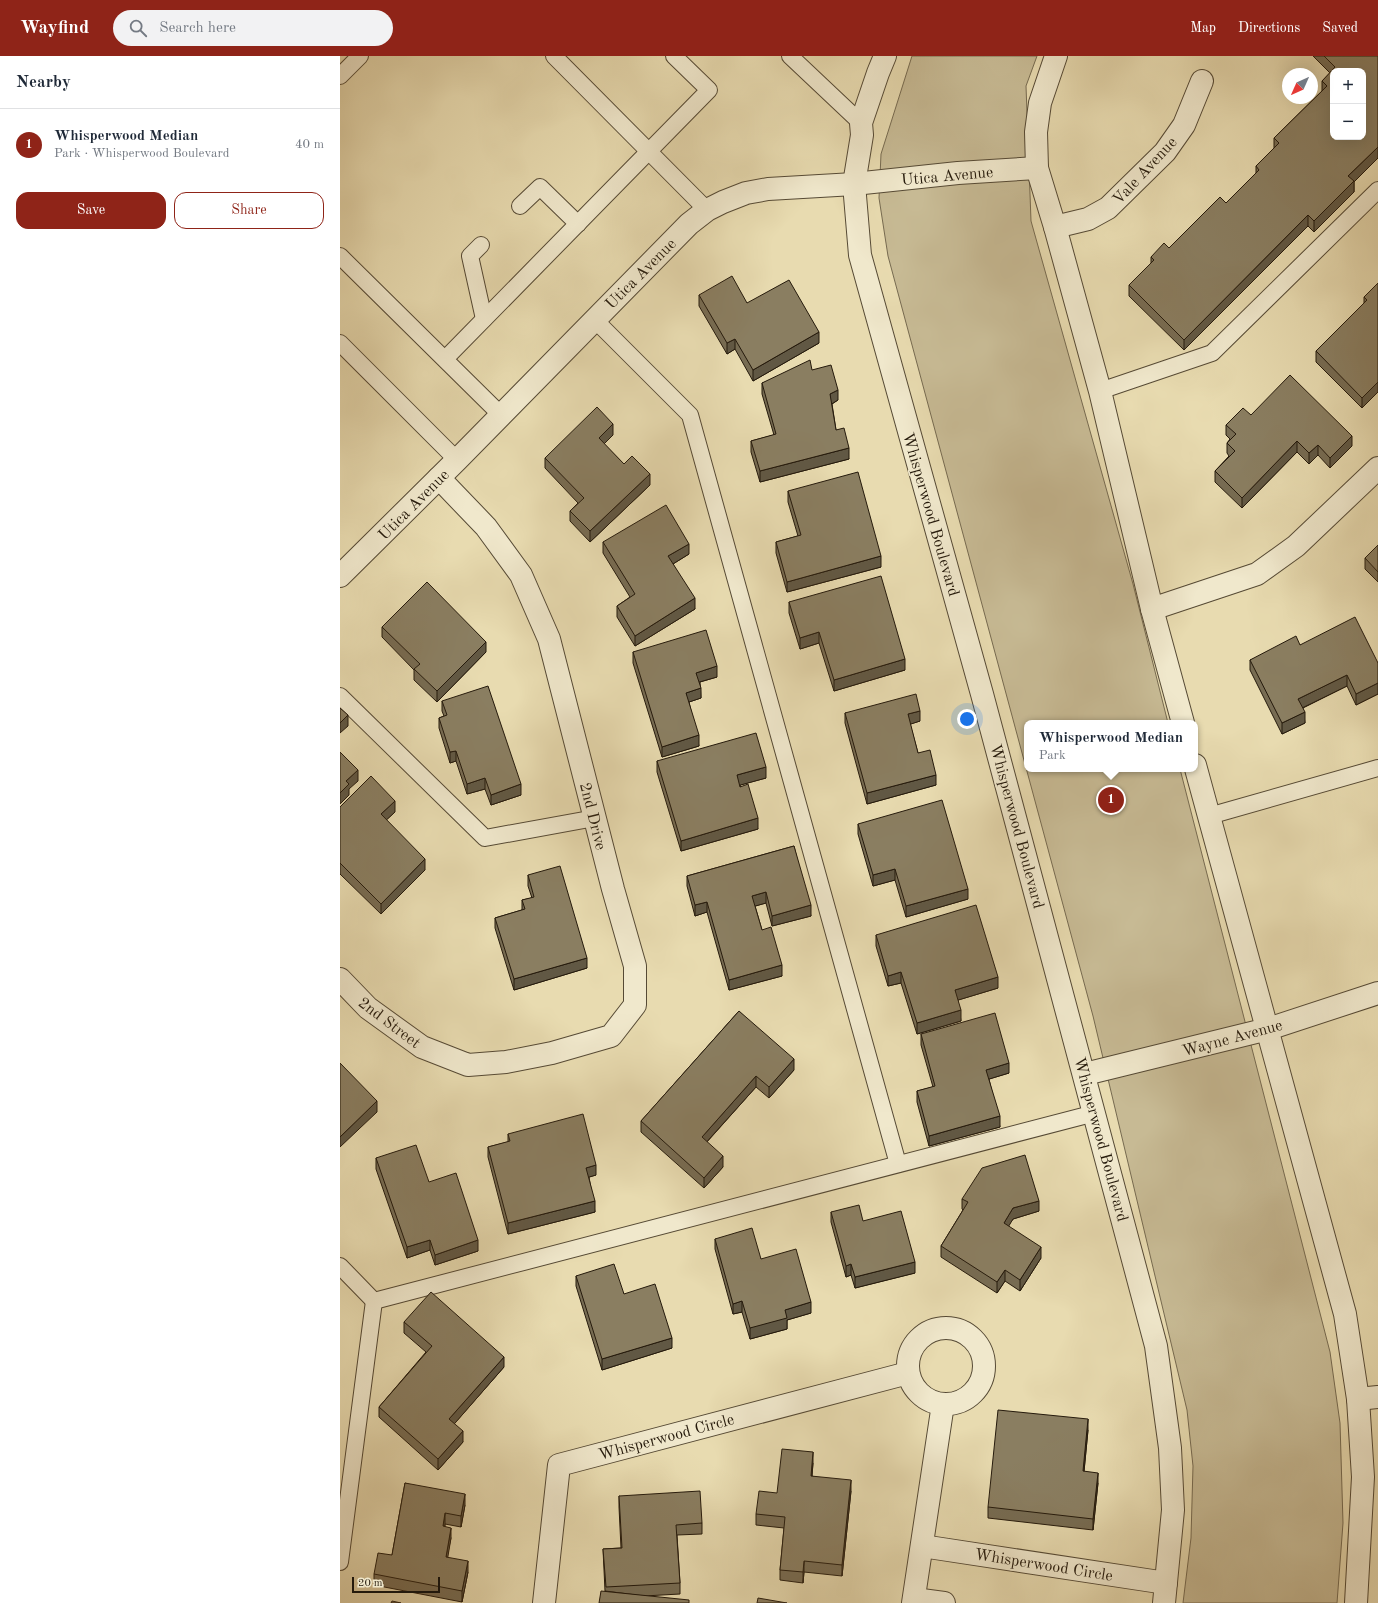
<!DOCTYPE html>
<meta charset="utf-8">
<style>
body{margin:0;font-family:"Old Standard TT",serif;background:#f2f2f3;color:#1f2937}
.controls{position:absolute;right:12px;top:12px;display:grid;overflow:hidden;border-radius:8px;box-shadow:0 4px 16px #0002}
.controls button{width:36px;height:36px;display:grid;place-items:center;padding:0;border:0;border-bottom:1px solid #e0e1e3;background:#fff;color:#1f2937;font:20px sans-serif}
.compass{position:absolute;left:942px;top:12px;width:36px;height:36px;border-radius:50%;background:#fff;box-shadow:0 4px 16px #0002;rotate:225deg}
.scale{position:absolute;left:12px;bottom:10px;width:88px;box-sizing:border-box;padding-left:4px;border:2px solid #251a0c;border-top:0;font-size:11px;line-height:14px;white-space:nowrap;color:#251a0c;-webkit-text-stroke:3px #f0e8cc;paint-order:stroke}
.you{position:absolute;left:627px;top:663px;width:14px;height:14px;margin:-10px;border:3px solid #fff;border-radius:50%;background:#1a73e8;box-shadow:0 0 0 6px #1a73e833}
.badge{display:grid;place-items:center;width:26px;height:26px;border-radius:50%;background:#8f2418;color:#fff;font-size:13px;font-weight:700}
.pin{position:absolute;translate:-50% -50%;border:2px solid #fff;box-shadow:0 1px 4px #0006}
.popup{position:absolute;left:684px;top:664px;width:174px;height:52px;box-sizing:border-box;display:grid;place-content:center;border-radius:8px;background:#fff;filter:drop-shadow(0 1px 3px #0005);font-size:13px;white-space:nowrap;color:#747a83}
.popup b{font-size:15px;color:#1f2937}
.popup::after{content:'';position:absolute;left:50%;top:100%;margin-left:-8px;border:8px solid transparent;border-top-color:#fff}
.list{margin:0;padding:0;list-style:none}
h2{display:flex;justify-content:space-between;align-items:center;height:52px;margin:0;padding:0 16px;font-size:17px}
h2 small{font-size:13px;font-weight:400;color:#747a83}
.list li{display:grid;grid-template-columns:26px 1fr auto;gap:12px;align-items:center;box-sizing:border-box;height:72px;padding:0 16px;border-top:1px solid #e0e1e3}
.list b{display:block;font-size:15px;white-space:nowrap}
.list p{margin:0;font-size:13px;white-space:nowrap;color:#747a83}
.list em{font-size:13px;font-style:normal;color:#747a83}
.actions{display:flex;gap:8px;padding:12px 16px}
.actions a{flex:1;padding:9px 0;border:1px solid #8f2418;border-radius:12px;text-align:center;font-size:14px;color:#8f2418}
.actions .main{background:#8f2418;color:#fff}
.icon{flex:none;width:22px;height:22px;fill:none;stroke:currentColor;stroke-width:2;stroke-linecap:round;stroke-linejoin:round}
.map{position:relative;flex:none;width:1038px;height:1547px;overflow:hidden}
header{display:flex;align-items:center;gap:24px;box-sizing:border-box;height:56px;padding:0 20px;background:#8f2418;color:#fff}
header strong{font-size:19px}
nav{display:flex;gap:22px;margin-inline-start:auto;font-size:14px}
.search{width:280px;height:36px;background:#f2f2f3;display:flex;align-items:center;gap:10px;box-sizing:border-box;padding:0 14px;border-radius:22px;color:#747a83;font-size:15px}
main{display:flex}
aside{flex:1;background:#fff}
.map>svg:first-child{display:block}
</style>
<header>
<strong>Wayfind</strong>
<div class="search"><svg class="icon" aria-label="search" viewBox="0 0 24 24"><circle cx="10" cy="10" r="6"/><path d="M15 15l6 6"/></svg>Search here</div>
<nav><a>Map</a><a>Directions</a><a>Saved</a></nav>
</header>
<main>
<aside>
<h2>Nearby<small></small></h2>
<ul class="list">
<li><span class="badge">1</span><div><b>Whisperwood Median</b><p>Park · Whisperwood Boulevard</p></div><em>40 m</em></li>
</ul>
<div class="actions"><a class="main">Save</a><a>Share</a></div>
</aside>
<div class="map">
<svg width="1038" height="1547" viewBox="0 0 1038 1547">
<rect width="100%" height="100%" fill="#e8dbb0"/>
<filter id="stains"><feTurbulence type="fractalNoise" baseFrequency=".005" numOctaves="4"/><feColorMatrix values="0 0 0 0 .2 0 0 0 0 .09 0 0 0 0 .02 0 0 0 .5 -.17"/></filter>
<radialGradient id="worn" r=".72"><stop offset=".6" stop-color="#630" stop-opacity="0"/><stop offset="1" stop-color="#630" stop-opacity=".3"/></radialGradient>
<!-- green -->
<polygon fill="#c7ba94" stroke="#766a50" points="572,0 697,0 686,30 691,165 793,528 828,667 687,667 687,713 840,713 990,1296 1000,1367 1003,1467 997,1547 843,1547 851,1482 853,1410 847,1354 753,960 548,200 539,142 541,98"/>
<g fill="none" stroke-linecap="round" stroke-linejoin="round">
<!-- lane casing -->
<g stroke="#564a35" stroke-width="18">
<g id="lane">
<polyline points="214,0 367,154"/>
<polyline points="450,0 521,67"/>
<polyline points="0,20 20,0"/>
<polyline points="180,150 200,131 238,168"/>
<polyline points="141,189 130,200 144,263"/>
<polyline points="0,200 161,359"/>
<polyline points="254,263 350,359 558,1108"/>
<polyline points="0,287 117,404"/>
<polyline points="105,303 369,34 334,0"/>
<polyline points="760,335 872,297 1038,134"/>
<polyline points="0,640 145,782 255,762"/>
<polyline points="869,760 1038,712"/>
<polyline points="0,1210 34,1245"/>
<polyline points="34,1245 755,1057"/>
<polyline points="0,1506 34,1245"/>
</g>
</g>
<!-- street casing -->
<g stroke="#564a35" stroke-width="24">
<g id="street">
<polyline points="545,0 538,17 521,67 522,79 514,128 520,199 642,638 816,1290 830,1392 833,1454 824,1547"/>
<polyline points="716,0 700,47 696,76 697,112 715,171 760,335 812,553 843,667"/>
<polyline points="715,171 748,163 768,152 825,96 844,69 862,25"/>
<polyline points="0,520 117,404 349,168 367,154 383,146 406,137 428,133 514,128 618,117 697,112"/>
<polyline points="812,553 917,518 956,490 1038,412"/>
<polyline points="855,709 1005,1258 1018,1343 1023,1421 1016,1547"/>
<polyline points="0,923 28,952 82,991 128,1009 166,1006 212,997 271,980 295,949 295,910 273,833 209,583 181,519 146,471 99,422"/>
<polyline points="745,1018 928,973 1038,937"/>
<circle cx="606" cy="1310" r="38"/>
<polyline points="1018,1343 1038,1341"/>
<polyline points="582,1490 826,1527"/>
<polyline points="574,1543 604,1547"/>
<polyline points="204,1547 219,1409 568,1317"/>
<polyline points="573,1547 603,1348"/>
</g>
</g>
<!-- lane -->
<use href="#lane" stroke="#f0e8cc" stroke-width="16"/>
<!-- street -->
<use href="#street" stroke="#f0e8cc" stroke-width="22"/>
</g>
<!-- wall -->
<g fill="#776c53" stroke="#251a0c">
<polygon points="973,0 1038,0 1038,102 1014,126 1014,136 974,176 968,170 844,294 789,240 789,229 811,208 811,201 829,192 886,147 916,117 916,110 934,92 934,82 982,35 982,25 990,17"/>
<polygon points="1038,227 1022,352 976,306 976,295 1024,247 1024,241"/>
<polygon points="359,239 407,247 479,287 413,325 395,293 387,298 359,250"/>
<polygon points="472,314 498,344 492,348 496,374 509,403 420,426 411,396 411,385 434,379 422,338 422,327"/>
<polygon points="911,359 1012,390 990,412 978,399 969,408 957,396 902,452 875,426 875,415 889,400 887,397 887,387 890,383 886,379 886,369"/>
<polygon points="273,379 264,388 284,408 310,429 250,486 230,465 230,455 238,447 205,412 205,402"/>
<polygon points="448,435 541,511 447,536 436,497 436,486 458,480 448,446"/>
<polygon points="263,486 349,498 333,508 355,553 295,590 277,561 277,550 290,541 263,497"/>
<polygon points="1038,489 1038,526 1025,513 1025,502"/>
<polygon points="449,546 565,614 494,635 479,587 460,593 449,557"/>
<polygon points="42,571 146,596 97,646 74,624 74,614 42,581"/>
<polygon points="960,589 1038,607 1038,638 1016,649 1007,630 963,652 965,667 942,678 910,614 910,604"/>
<polygon points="293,596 377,621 360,626 361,642 349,646 359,690 322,701 293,607"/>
<polygon points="102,645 181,739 151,749 145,733 127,738 116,705 110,707 99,672 99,662 104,660 102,655"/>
<polygon points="505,657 580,665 570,668 578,697 596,729 527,748 505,667"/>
<polygon points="317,705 426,722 400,729 418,773 341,795 317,716"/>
<polygon points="0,751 55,756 46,764 85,814 41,858 0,818"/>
<polygon points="518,768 628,843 566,861 555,824 533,830 518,778"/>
<polygon points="454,790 471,860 432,870 426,847 415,850 422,874 442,920 389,934 367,856 355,860 347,830 347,820"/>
<polygon points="188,819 247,912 174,934 155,872 155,862 182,854 182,844 192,842 188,830"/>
<polygon points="536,879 658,932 618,944 621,965 577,978 561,927 548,930 536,890"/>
<polygon points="399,955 454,1014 429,1042 416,1031 367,1086 383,1111 364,1132 301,1076 301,1065"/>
<polygon points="581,978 669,1017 649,1023 660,1071 589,1090 577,1046 577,1035 593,1031 581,989"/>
<polygon points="168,1078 256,1119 249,1121 255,1156 168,1178 148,1101 148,1091 168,1086"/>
<polygon points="36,1102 89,1126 138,1195 95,1209 90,1194 67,1202 36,1113"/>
<polygon points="622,1143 699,1155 673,1163 668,1170 701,1202 680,1235 665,1225 657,1237 601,1201 601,1190 623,1154 622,1153"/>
<polygon points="491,1156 575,1217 515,1232 511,1219 506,1221 491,1166"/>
<polygon points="375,1183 421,1203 471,1257 447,1264 447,1273 410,1283 402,1256 393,1258 375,1193"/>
<polygon points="236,1220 284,1238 332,1292 262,1314 236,1230"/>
<polygon points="64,1266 164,1311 114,1368 123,1386 98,1414 39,1361 39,1351 86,1296 64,1277"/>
<polygon points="748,1374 744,1415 758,1427 753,1474 648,1462 648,1451"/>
<polygon points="473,1407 472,1420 511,1435 502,1520 464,1516 463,1527 440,1524 440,1514 444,1472 416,1469 416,1458"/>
<polygon points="65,1427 125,1449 121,1471 105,1468 105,1470 111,1482 107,1501 128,1516 122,1546 34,1529 34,1518 52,1499"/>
<polygon points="279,1440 362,1467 362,1478 337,1479 340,1527 340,1538 304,1540 265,1535 263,1493 281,1492 279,1451"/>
</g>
<!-- shaded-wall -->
<g fill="#615844" stroke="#251a0c">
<polygon points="1038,91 1038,102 1014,126 1014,136 974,176 974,165 1008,120"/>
<polygon points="968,159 968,170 844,294 844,284"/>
<polygon points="479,276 479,287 413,325 413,314"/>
<polygon points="395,283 395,293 387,298 387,287"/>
<polygon points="1038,326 1038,336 1022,352 1022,342"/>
<polygon points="498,334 498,344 490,349 490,338"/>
<polygon points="273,368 273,379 259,393 259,382"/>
<polygon points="1012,380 1012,390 990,412 990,402"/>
<polygon points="957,385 957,396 902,452 902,442"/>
<polygon points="978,389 978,399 969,408 969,397"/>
<polygon points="509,392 509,403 420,426 420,415"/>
<polygon points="310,418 310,429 250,486 250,475"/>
<polygon points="349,488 349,498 328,511 328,500"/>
<polygon points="541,500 541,511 447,536 447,526"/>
<polygon points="355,542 355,553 295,590 295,580"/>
<polygon points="479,576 479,587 460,593 460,582"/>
<polygon points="146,586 146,596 97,646 97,635"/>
<polygon points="565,603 565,614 494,635 494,624"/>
<polygon points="377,610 377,621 356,627 356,617"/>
<polygon points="1007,619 1007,630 958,654 958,643"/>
<polygon points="1038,627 1038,638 1016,649 1016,638"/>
<polygon points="361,632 361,642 346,647 346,637"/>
<polygon points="580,655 580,665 568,669 568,658"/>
<polygon points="965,656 965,667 942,678 942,667"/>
<polygon points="8,659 8,670 0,677 0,667"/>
<polygon points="359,679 359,690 322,701 322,691"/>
<polygon points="116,695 116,705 110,707 110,696"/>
<polygon points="426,711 426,722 397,730 397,719"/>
<polygon points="18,714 18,725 9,733 9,739 0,748 0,737 6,725"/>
<polygon points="596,719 596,729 527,748 527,737"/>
<polygon points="145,722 145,733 127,738 127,728"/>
<polygon points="181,728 181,739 151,749 151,739"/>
<polygon points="55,745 55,756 41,769 41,758"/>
<polygon points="418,762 418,773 341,795 341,785"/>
<polygon points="85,803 85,814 41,858 41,848"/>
<polygon points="555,813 555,824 533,830 533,819"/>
<polygon points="628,833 628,843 566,861 566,850"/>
<polygon points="426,836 426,847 412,851 412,840"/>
<polygon points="367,846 367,856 355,860 355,849"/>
<polygon points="471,849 471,860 432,870 432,860"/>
<polygon points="247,902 247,912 174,934 174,923"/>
<polygon points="442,909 442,920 389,934 389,924"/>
<polygon points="561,916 561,927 548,930 548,920"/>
<polygon points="658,921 658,932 615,945 615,934"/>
<polygon points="621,954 621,965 577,978 577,967"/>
<polygon points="454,1003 454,1014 429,1042 429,1031"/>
<polygon points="669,1007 669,1017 646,1024 646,1014"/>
<polygon points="416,1020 416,1031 362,1091 362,1081"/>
<polygon points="37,1045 37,1056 0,1091 0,1081"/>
<polygon points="660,1060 660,1071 589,1090 589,1080"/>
<polygon points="383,1100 383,1111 364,1132 364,1122"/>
<polygon points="256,1109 256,1119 246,1122 246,1112"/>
<polygon points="255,1145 255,1156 168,1178 168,1167"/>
<polygon points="699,1145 699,1155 673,1163 664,1178 664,1167 673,1152"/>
<polygon points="90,1184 90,1194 67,1202 67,1191"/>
<polygon points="138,1184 138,1195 95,1209 95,1199"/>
<polygon points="701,1191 701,1202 680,1235 680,1224"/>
<polygon points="575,1206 575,1217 515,1232 515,1221"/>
<polygon points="511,1208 511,1219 506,1221 506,1210"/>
<polygon points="665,1214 665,1225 657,1237 657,1226"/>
<polygon points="402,1245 402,1256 393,1258 393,1248"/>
<polygon points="471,1246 471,1257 447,1264 447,1273 410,1283 410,1272 445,1254"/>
<polygon points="332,1282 332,1292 262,1314 262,1303"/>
<polygon points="164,1301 164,1311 109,1374 109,1363"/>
<polygon points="748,1363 748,1374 743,1426 743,1415"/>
<polygon points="123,1375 123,1386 98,1414 98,1403"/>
<polygon points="473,1396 473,1407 471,1430 471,1420"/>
<polygon points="758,1417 758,1427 753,1474 753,1463"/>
<polygon points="511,1424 511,1435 502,1520 502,1509"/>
<polygon points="125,1438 125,1449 121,1471 121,1460"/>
<polygon points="105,1457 105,1468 103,1481 103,1470"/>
<polygon points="111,1472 111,1482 106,1512 106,1501"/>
<polygon points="128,1505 128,1516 122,1546 122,1535"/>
<polygon points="464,1505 464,1516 463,1527 463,1516"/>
</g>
<!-- building -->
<g fill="#8a7e61" stroke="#251a0c" fill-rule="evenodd">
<path d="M984,0H1038V91L1008,120L1014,125L974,165L968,159L844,284L789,229L814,204L811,201L824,187L829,192L880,141L886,147L919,114L916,110L939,87L934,82L987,30L982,25L995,11ZM993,15H1023V81H993Z"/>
<polygon points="392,220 407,247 449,224 479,276 413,314 395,283 387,287 359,239"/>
<polygon points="1038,227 1038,326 1022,342 976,295 1027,244 1024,241"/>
<polygon points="470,304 472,314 491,309 498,334 490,338 496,374 504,372 509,392 420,415 411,385 436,378 422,327"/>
<polygon points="950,319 1012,380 990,402 978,389 969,397 957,385 902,442 875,415 895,395 887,387 896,378 886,369 903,352 911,359"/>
<polygon points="257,351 273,368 259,382 284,408 292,400 310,418 250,475 230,455 244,442 205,402"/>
<polygon points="518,416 541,500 447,526 436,486 461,479 448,435"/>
<polygon points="326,449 349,488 328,500 355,542 295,580 277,550 295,538 263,486"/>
<polygon points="1038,489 1038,516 1025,502"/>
<polygon points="541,520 565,603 494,624 479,576 460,582 449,546"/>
<polygon points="87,526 146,586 97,635 74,613 80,608 42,571"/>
<polygon points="1015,561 1038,607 1038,627 1016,638 1007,619 958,643 965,656 942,667 910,604 956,580 960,589"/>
<polygon points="366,574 377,610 356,617 361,632 346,637 359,679 322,691 293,596"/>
<polygon points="148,630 181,728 151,739 145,722 127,728 116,695 110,696 99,662 107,659 102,645"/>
<polygon points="576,638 580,655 568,658 578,697 590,694 596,719 527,737 505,657"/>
<polygon points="0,652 8,659 0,667"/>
<polygon points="416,677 426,711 397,719 400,731 408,728 418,762 341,785 317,705"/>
<polygon points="0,696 18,714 6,725 9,728 0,737"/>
<polygon points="31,720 55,745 41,758 85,803 41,848 0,807 0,751"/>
<polygon points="602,744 628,833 566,850 555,813 533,819 518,768"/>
<polygon points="454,790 471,849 432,860 426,836 412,840 422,874 431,871 442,909 389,924 367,846 355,849 347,820"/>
<polygon points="220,810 247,902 174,923 155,862 185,853 182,844 194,841 188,819"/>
<polygon points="636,849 658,921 615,934 621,954 577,967 561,916 548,920 536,879"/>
<polygon points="399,955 454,1003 429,1031 416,1020 362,1081 383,1100 364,1122 301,1065"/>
<polygon points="655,957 669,1007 646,1014 660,1060 589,1080 577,1035 595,1030 581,978"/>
<polygon points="0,1007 37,1045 0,1081"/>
<polygon points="243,1058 256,1109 246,1112 255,1145 168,1167 148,1091 170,1085 168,1078"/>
<polygon points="76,1089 89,1126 116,1117 138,1184 95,1199 90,1184 67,1191 36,1102"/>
<polygon points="685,1099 699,1145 673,1152 664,1167 701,1191 680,1224 665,1214 657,1226 601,1190 628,1146 622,1143 642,1112"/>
<polygon points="519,1149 523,1165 561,1155 575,1206 515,1221 511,1208 506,1210 491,1156"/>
<polygon points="412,1172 421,1203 456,1193 471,1246 445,1254 447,1262 410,1272 402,1245 393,1248 375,1183"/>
<polygon points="274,1208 284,1238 315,1228 332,1282 262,1303 236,1220"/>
<polygon points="91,1236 164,1301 109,1363 123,1375 98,1403 39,1351 92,1290 64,1266"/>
<polygon points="658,1354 748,1363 743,1415 758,1417 753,1463 648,1451"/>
<polygon points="442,1393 473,1396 471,1420 511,1424 502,1509 464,1505 463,1516 440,1514 445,1461 416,1458 419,1435 437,1437"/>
<polygon points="65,1427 125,1438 121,1460 105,1457 103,1470 111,1472 106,1501 128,1505 122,1535 34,1518 38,1497 52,1499"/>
<polygon points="360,1435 362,1467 336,1469 340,1527 266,1531 263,1493 282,1492 279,1440"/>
<polygon points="261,1535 349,1544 349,1547 259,1547"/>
<polygon points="418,1542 447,1547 417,1547"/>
<polygon points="52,1545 61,1547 51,1547"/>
</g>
<g text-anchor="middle" stroke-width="3.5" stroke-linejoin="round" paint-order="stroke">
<!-- street labels -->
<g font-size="16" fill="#251a0c" stroke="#f0e8cc">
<text transform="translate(804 114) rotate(-47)" y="6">Vale Avenue</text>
<text transform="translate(607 119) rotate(-5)" y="6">Utica Avenue</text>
<text transform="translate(300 217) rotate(-45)" y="6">Utica Avenue</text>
<text transform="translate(73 448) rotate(-45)" y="6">Utica Avenue</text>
<text transform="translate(592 458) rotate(74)" y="6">Whisperwood Boulevard</text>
<text transform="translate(254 760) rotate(76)" y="6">2nd Drive</text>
<text transform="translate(678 770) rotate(75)" y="6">Whisperwood Boulevard</text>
<text transform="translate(50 966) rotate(37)" y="6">2nd Street</text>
<text transform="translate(892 981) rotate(-15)" y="6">Wayne Avenue</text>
<text transform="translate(762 1083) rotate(75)" y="6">Whisperwood Boulevard</text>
<text transform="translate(326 1380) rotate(-15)" y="6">Whisperwood Circle</text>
<text transform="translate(704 1508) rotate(9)" y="6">Whisperwood Circle</text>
</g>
</g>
<rect width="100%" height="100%" filter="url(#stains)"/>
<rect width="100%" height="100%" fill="url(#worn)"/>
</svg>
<div class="controls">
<button>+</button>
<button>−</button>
</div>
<svg class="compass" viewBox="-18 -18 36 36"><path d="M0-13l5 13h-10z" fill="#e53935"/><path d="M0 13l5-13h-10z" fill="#747a83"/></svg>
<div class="scale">20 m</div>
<div class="you"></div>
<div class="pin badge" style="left:771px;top:744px">1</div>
<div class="popup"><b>Whisperwood Median</b>Park</div>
</div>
</main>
